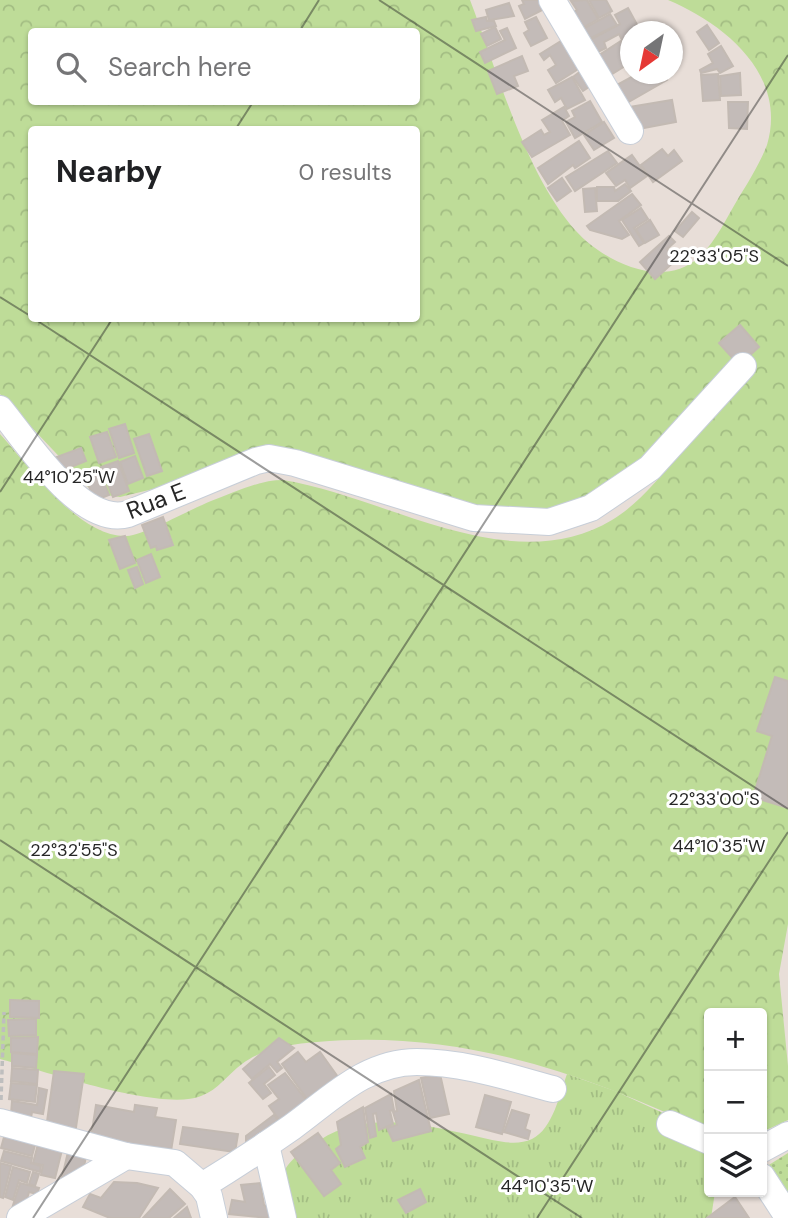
<!DOCTYPE html>
<meta charset="utf-8">
<style>
body{margin:0;font-family:"DM Sans",sans-serif;background:#f6f6f6;color:#202124}
.controls{position:absolute;right:21px;bottom:21px;display:grid;overflow:hidden;border-radius:7px;box-shadow:0 2px 5px #0004}
.controls button{width:63px;height:63px;display:grid;place-items:center;padding:0;border:0;border-bottom:2px solid #e0e0e0;background:#fff;color:#202124;font:35px sans-serif}
.compass{position:absolute;left:620px;top:21px;width:63px;height:63px;border-radius:50%;background:#fff;box-shadow:0 2px 5px #0004;rotate:213deg}
.list{margin:0;padding:0;list-style:none}
h2{display:flex;justify-content:space-between;align-items:center;height:91px;margin:0;padding:0 28px;font-size:30px}
h2 small{font-size:23px;font-weight:400;color:#757577}
.icon{flex:none;width:38px;height:38px;fill:none;stroke:currentColor;stroke-width:2;stroke-linecap:round;stroke-linejoin:round}
.map{position:relative;flex:none;width:788px;height:1218px;overflow:hidden}
.search{position:absolute;background:#fff;box-shadow:0 2px 5px #0004;left:28px;top:28px;width:392px;height:77px;display:flex;align-items:center;gap:18px;box-sizing:border-box;padding:0 24px;border-radius:7px;color:#757577;font-size:26px}
.panel{position:absolute;background:#fff;box-shadow:0 2px 5px #0004;left:28px;top:126px;width:392px;height:196px;border-radius:7px}
.map>svg:first-child{display:block}
</style>
<div class="map">
<svg width="788" height="1218" viewBox="0 0 788 1218">
<defs>
<pattern id="grass-tufts" width="24" height="20" patternUnits="userSpaceOnUse" patternTransform="scale(1.75)"><rect width="24" height="20" fill="#bedc98"/><path d="M3 7l-1-3M5 7V3M7 7l1-3M15 17l-1-3M17 17v-4M19 17l1-3" fill="none" stroke="#a3bd83"/></pattern>
<pattern id="forest-crowns" width="20" height="18" patternUnits="userSpaceOnUse" patternTransform="scale(1.75)"><rect width="20" height="18" fill="#bedc98"/><path d="M2 6a3 3 0 1 1 6 0M12 15a3 3 0 1 1 6 0" fill="none" stroke="#a3bd83"/></pattern>
<pattern id="park-dots" width="8" height="8" patternUnits="userSpaceOnUse" patternTransform="scale(1.75)"><rect width="8" height="8" fill="#bedc98"/><path d="M2 2h.1M6 6h.1" fill="none" stroke="#a3bd83" stroke-width="1.8" stroke-linecap="round"/></pattern>
</defs>
<rect width="100%" height="100%" fill="#e8ded8"/>
<!-- grass -->
<path fill="url(#grass-tufts)" d="M567,1074L615,1091L709,1134V1192H715L711,1218H279C281,1171 278,1166 320,1140C367,1110 424,1125 475,1136C493,1140 515,1147 532,1139C553,1129 560,1093 567,1074Z"/>
<!-- forest -->
<path fill="url(#forest-crowns)" fill-rule="evenodd" d="M0,0H470C497,70 526,176 576,231C603,261 662,290 698,258C716,242 727,217 739,197C749,181 760,163 767,145C788,74 723,23 668,0H788V924L779,974L788,1066V1120L762,1132V1013H709V1133C587,1073 456,1029 317,1042C292,1044 263,1048 242,1064C228,1074 218,1090 201,1096C162,1112 44,1071 0,1059V434C29,466 79,538 127,536C145,535 191,509 211,501C234,493 258,480 283,480C385,496 511,581 612,520C639,504 659,477 681,454L652,452L581,503L512,515L295,455L120,497L99,494L88,487L0,394ZM32,32H416V102H32ZM32,130H416V318H32Z"/>
<!-- park -->
<polygon fill="url(#park-dots)" points="788,1153 788,1209 764,1168"/>
<!-- building -->
<g fill="#c3bbb8" stroke="#c3bab3" stroke-width="2">
<polygon points="522,0 542,0 546,8 525,19 519,6 524,4"/>
<polygon points="587,0 598,19 577,31 568,15 577,10 571,1"/>
<polygon points="589,0 606,0 612,11 599,18"/>
<polygon points="509,3 514,16 489,20 486,10"/>
<polygon points="628,8 641,32 630,32 630,41 624,44 619,34 604,42 606,48 592,55 586,42 620,24 615,15"/>
<polygon points="610,14 617,25 587,40 581,30"/>
<polygon points="486,17 487,21 494,21 496,26 476,31 472,20"/>
<polygon points="536,17 547,38 531,46 524,33 529,30 525,22"/>
<polygon points="707,25 719,43 709,50 697,32"/>
<polygon points="495,27 501,39 487,46 481,34"/>
<polygon points="507,28 516,48 485,63 480,52 505,40 500,31"/>
<polygon points="566,38 583,66 556,83 548,70 556,65 550,55 544,60 540,54"/>
<polygon points="621,41 630,56 630,63 609,76 596,57"/>
<polygon points="721,46 733,66 720,73 717,69 701,73 700,70 713,63 708,54"/>
<polygon points="522,56 528,71 514,76 518,86 497,94 488,71"/>
<polygon points="585,68 595,83 583,91 573,77"/>
<polygon points="740,73 741,95 721,96 720,76"/>
<polygon points="637,74 663,74 667,80 627,103 617,85"/>
<polygon points="718,74 720,100 703,101 701,75"/>
<polygon points="572,77 585,100 567,109 561,98 555,102 548,90"/>
<polygon points="672,100 676,122 633,130 629,107"/>
<polygon points="590,101 602,122 575,138 566,122 575,117 572,111"/>
<polygon points="728,102 748,102 747,129 729,128"/>
<polygon points="564,107 569,116 562,121 570,135 532,157 522,142 541,130 544,135 550,132 542,120"/>
<polygon points="604,122 614,138 594,150 584,135"/>
<polygon points="579,141 590,158 575,168 573,165 548,184 538,168"/>
<polygon points="662,149 668,156 674,150 682,161 653,182 641,165"/>
<polygon points="608,151 617,163 575,191 566,177"/>
<polygon points="632,155 647,176 630,188 625,180 616,186 606,173"/>
<polygon points="562,178 571,191 557,201 548,188"/>
<polygon points="625,184 631,191 618,201 597,201 597,187 614,187 615,191"/>
<polygon points="595,188 597,211 585,212 583,189"/>
<polygon points="632,194 641,205 619,221 629,235 622,239 590,230 587,226"/>
<polygon points="641,208 648,219 634,228 644,243 639,246 622,220"/>
<polygon points="692,212 699,218 683,237 675,231"/>
<polygon points="650,220 659,235 645,243 636,229"/>
<polygon points="669,236 675,242 667,249 676,260 655,279 640,262"/>
<polygon points="740,325 759,347 739,365 719,343"/>
<polygon points="125,424 134,453 119,458 109,429"/>
<polygon points="107,432 116,457 99,463 90,437"/>
<polygon points="149,434 162,471 147,476 134,439"/>
<polygon points="81,448 86,461 59,472 54,458"/>
<polygon points="135,456 143,478 128,484 120,462"/>
<polygon points="118,461 129,491 113,497 101,467"/>
<polygon points="100,472 109,495 94,501 86,477"/>
<polygon points="163,517 173,545 157,550 156,546 151,548 142,525"/>
<polygon points="125,536 135,563 120,569 109,540"/>
<polygon points="151,554 160,577 146,583 137,560"/>
<polygon points="137,567 143,584 135,588 128,570"/>
<polygon points="775,677 788,681 788,808 753,797 772,736 757,731"/>
<polygon points="10,1000 39,1001 39,1018 10,1017"/>
<polygon points="36,1019 36,1035 9,1036 8,1020"/>
<polygon points="38,1037 37,1054 11,1052 11,1038"/>
<polygon points="279,1038 294,1048 277,1062 282,1068 277,1072 270,1064 252,1079 243,1069"/>
<polygon points="298,1052 306,1062 320,1052 338,1077 307,1099 282,1064"/>
<polygon points="12,1053 37,1055 36,1068 12,1066"/>
<polygon points="269,1067 275,1075 264,1084 271,1093 263,1099 249,1083"/>
<polygon points="12,1068 38,1070 37,1084 11,1081"/>
<polygon points="54,1071 84,1074 75,1134 46,1129"/>
<polygon points="285,1073 307,1101 280,1121 269,1106 279,1099 268,1085"/>
<polygon points="440,1074 449,1114 430,1118 421,1078"/>
<polygon points="419,1080 431,1131 393,1141 387,1128 397,1125 393,1112 397,1111 394,1091"/>
<polygon points="11,1083 37,1085 35,1102 9,1099"/>
<polygon points="39,1088 47,1090 43,1114 32,1112 31,1118 11,1114 12,1101 37,1105"/>
<polygon points="391,1094 394,1110 390,1111 393,1124 379,1130 376,1113 373,1114 376,1136 370,1138 365,1108"/>
<polygon points="485,1095 511,1102 502,1134 476,1127"/>
<polygon points="96,1105 134,1112 135,1105 157,1108 155,1117 176,1120 171,1151 91,1137"/>
<polygon points="363,1107 368,1142 360,1147 365,1158 345,1167 336,1149 341,1145 337,1122"/>
<polygon points="512,1110 529,1115 525,1129 530,1131 528,1139 504,1132"/>
<polygon points="274,1115 281,1124 246,1147 246,1136"/>
<polygon points="183,1127 238,1134 235,1152 180,1144"/>
<polygon points="6,1130 37,1138 32,1156 1,1148"/>
<polygon points="318,1133 340,1163 331,1170 341,1184 324,1196 291,1152"/>
<polygon points="38,1144 62,1150 55,1178 41,1175 43,1165 33,1163"/>
<polygon points="4,1151 32,1158 31,1163 41,1166 40,1172 1,1161"/>
<polygon points="68,1152 86,1156 83,1172 60,1186"/>
<polygon points="0,1163 11,1166 3,1198 0,1197"/>
<polygon points="13,1167 30,1172 27,1183 19,1180 13,1200 5,1197"/>
<polygon points="33,1172 39,1174 35,1186 29,1184"/>
<polygon points="114,1182 137,1183 158,1188 139,1218 110,1218 83,1207 90,1194 101,1198"/>
<polygon points="20,1183 39,1188 37,1194 29,1192 24,1210 10,1215"/>
<polygon points="260,1183 264,1205 270,1208 268,1218 229,1214 232,1200 245,1202 241,1185"/>
<polygon points="170,1189 185,1204 169,1218 143,1218"/>
<polygon points="420,1189 426,1202 406,1213 398,1200"/>
<polygon points="735,1197 749,1218 707,1218"/>
<polygon points="187,1207 191,1218 174,1218"/>
</g>
<g fill="none" stroke-linecap="round" stroke-linejoin="round">
<!-- minor casing -->
<g stroke="#c7ced8" stroke-width="28">
<g id="minor">
<polyline points="552,0 630,131"/>
<path d="M0,409C26,440 81,528 128,514L256,461L269,458L295,463L474,518L549,522L591,508L650,468L743,366"/>
<polyline points="0,1122 126,1156 175,1163 202,1186 209,1196 214,1218"/>
<polyline points="670,1124 709,1141"/>
<polyline points="266,1145 283,1218"/>
<polyline points="762,1149 788,1135"/>
<polyline points="762,1177 788,1217"/>
<path d="M202,1186C233,1167 262,1148 292,1127C331,1099 365,1062 417,1062C464,1062 508,1077 553,1089"/>
<polyline points="20,1218 126,1156"/>
</g>
</g>
<!-- path -->
<polyline stroke="#bebebe" stroke-width="3.5" stroke-dasharray="5 3.5" stroke-linecap="butt" points="1,1100 4,1012"/>
<!-- minor -->
<use href="#minor" stroke="#fff" stroke-width="26"/>
</g>
<!-- ticks -->
<path fill="none" stroke="#262626" stroke-width="2" stroke-opacity="0.45" d="M379,0L788,266M299,32L319,0M235,130L253,102M0,297L32,317M33,318L788,809M0,492L113,318M0,840L582,1218M33,1218L788,55M537,1218L788,832"/>
<g text-anchor="middle" stroke-width="6" stroke-linejoin="round" paint-order="stroke">
<!-- street labels -->
<g font-size="24" fill="#262626" stroke="#fff">
<text transform="translate(156 501) rotate(-21)" y="8">Rua E</text>
</g>
</g>
<g font-size="18" text-anchor="middle" fill="#262626" stroke="#fff" stroke-width="6" stroke-linejoin="round" paint-order="stroke">
<text x="714" y="262">22°33'05"S</text>
<text x="69" y="483">44°10'25"W</text>
<text x="714" y="805">22°33'00"S</text>
<text x="719" y="852">44°10'35"W</text>
<text x="74" y="856">22°32'55"S</text>
<text x="547" y="1192">44°10'35"W</text>
</g>
</svg>
<div class="controls">
<button>+</button>
<button>−</button>
<button><svg class="icon" aria-label="layers" viewBox="0 0 24 24"><path d="M12 4l9 5-9 5-9-5zM3 14l9 5 9-5"/></svg></button>
</div>
<svg class="compass" viewBox="-18 -18 36 36"><path d="M0-13l5 13h-10z" fill="#e53935"/><path d="M0 13l5-13h-10z" fill="#757577"/></svg>
<div class="search"><svg class="icon" aria-label="search" viewBox="0 0 24 24"><circle cx="10" cy="10" r="6"/><path d="M15 15l6 6"/></svg>Search here</div>
<section class="panel">
<h2>Nearby<small>0 results</small></h2>
<ul class="list">
</ul>
</section>
</div>
